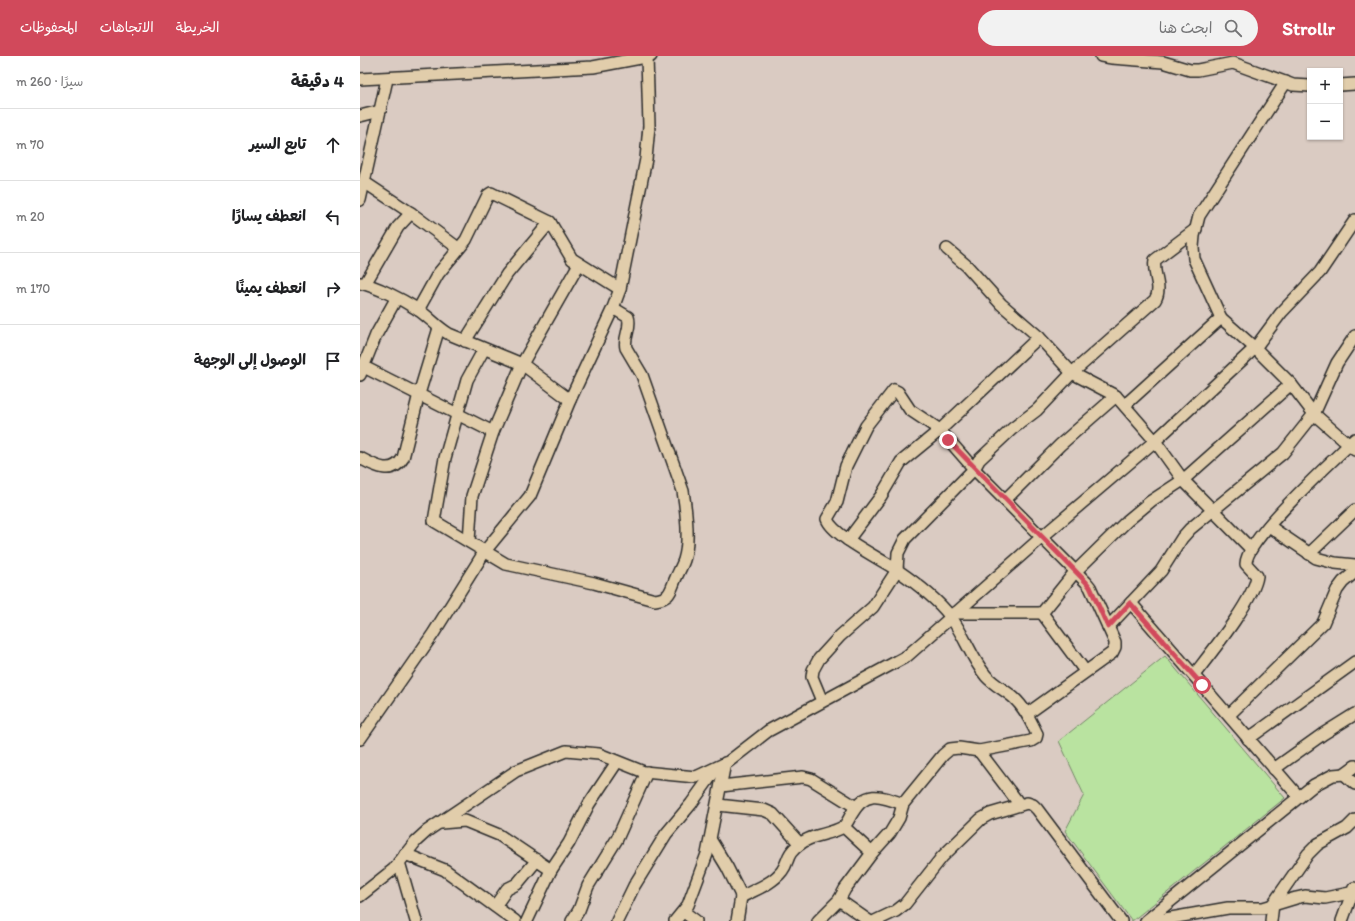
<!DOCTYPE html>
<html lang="ar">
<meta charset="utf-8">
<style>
body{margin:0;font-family:Itim,"Playpen Sans Arabic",sans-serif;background:#f2f2f2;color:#202124;direction:rtl}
.controls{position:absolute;right:12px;top:12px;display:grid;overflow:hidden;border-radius:0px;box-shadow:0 1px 3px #0004}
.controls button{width:36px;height:36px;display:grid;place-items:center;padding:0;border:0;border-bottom:1px solid #e0e0e0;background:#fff;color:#202124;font:20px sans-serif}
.stop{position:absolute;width:12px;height:12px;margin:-9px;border:3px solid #d1495b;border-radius:50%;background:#fff}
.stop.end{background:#d1495b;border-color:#fff;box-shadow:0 1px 4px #0008}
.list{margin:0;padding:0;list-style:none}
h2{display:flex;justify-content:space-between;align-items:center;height:52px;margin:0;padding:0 16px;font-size:17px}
h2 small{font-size:13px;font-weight:400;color:#757577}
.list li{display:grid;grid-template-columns:26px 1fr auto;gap:12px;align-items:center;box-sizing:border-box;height:72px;padding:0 16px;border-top:1px solid #e0e0e0}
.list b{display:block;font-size:15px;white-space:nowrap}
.list em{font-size:13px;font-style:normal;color:#757577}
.icon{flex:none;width:22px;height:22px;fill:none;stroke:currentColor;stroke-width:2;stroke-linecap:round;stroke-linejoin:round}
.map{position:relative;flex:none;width:995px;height:865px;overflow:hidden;direction:ltr}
header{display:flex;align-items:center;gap:24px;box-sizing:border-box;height:56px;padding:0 20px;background:#d1495b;color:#fff}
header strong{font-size:19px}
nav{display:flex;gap:22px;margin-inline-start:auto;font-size:14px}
.search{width:280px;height:36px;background:#f2f2f2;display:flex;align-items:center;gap:10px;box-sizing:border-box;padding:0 14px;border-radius:22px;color:#757577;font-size:15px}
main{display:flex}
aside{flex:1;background:#fff}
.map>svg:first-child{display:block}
</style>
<header>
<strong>Strollr</strong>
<div class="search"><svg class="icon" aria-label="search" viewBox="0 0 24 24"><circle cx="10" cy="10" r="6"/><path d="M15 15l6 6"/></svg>ابحث هنا</div>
<nav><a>الخريطة</a><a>الاتجاهات</a><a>المحفوظات</a></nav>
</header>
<main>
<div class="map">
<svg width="995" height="865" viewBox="0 0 995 865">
<rect width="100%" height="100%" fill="#dacbc2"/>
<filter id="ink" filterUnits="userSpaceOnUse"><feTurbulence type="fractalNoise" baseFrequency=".025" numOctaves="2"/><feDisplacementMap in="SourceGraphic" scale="8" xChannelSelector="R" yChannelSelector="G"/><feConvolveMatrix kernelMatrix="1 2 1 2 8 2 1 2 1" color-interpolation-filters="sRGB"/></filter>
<g filter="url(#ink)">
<!-- green -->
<polygon fill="#b9e3a0" stroke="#728766" points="805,600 925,742 772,865 705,775 724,739 699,685"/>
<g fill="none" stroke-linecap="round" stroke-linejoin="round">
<!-- street casing -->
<g stroke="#2b2b2b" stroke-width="14">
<g id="street">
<polyline points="741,0 752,2 803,6 830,14 838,14 873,7 933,29 950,30"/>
<polyline points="0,23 233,11 291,0"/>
<polyline points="926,26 839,160 834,180 833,191 834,203 861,262 895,292 931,328 954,358 995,394"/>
<polyline points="980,29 995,28"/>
<polyline points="0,60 20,55"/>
<polyline points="4,126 51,157 98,192"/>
<polyline points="0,144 27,23"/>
<polyline points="587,193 607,210 641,248 679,281 712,317 756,340 795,385 823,424 891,493"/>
<path d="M0,227C16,230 43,244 57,253C68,260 77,271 89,278L162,308L210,344"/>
<polyline points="5,228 38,171 51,157"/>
<polyline points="58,254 78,218 106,184 128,139 131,137 190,166 212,203 260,233"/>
<polyline points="105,285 147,218 190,166"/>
<path d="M124,293L107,324L85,402L74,465L146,508L234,527L295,544C310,542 310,536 315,524C318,517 322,510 324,504C330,486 326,454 323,435L282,319L266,292C263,281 272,272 268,261L253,252"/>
<polyline points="0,309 133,376"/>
<polyline points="0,319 16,279 36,243"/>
<polyline points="765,349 861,262"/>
<path d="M0,402C15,410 32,420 43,402L59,338L79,272"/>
<polyline points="645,444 700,389 756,340"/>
<polyline points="909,470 956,502 975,507 995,509"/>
<polyline points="488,484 521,440 541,406 580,374 679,281"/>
<polyline points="109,485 112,440 133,376 162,308 219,208"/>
<polyline points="949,498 995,454"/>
<polyline points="771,547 939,741"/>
<polyline points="594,557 682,557 715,516 767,465 791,445 823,424 931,328"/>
<polyline points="682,557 725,615"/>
<polyline points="748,571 801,515 822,482 830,473 923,397 954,358 977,307 995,280"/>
<path d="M834,619C850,598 894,544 897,520L886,508C885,483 974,404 995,383"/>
<path d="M462,645L452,621L453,614L459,603L480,580L513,551L537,514L538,497L545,483L614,413L619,404L652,373L677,354L712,317L795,244C803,231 792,218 795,204L836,173"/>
<polyline points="869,659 963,567 977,534 983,526 995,516"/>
<polyline points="0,683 73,578 125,495 170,440 210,344 253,252 260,233 286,103 289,70 287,1"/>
<polyline points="888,683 995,606"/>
<polyline points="619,695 660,749"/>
<polyline points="914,713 963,678 995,658"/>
<polyline points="984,718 995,728"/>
<polyline points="361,730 443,721 451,723 496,751"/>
<polyline points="358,749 404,754 413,758 440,788"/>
<polyline points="81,767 105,765 139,779 191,814"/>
<polyline points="484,771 512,797"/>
<polyline points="350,783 367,811 380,837 381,841 377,865"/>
<polyline points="45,798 85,814 155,865"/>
<polyline points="39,806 56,865"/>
<polyline points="0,840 34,813 56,785 67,775 156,715 206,695 239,698 284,716 336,721 368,706 408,675 547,600 682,481 795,385 895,292 921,257 960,216 995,164"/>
<path d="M381,841C394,834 412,828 422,815C430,804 425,799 440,788C452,778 470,779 483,771C486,769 489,763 491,759C505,734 519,739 543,748"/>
<polyline points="479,844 509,865"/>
<polyline points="135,850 147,833 157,828 177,804"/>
<polyline points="324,856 336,865"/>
<polyline points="167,865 191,814 209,787 229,748 257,706"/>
<polyline points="212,865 219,854 228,830 257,783 287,716"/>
<polyline points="257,865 274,830 306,778 331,748 356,713"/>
<polyline points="315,865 328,849 347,798 365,707"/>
<path d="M458,865L479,844L485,833L512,797L530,777L539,762L543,748L583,699L590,693L599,692L619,695L671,685L676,682L677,678C671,666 665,652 654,642C645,634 634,629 626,620C611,602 604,578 590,560C576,542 556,527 537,514C521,503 473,480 467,463L477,446L486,410L506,370L534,334L538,336L550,354L580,374L614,413L726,526L730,531L755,586V591L752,597L667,658"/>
<polyline points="515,865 536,855 545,848 582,801 621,763 630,758 667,747 673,749 677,753 761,865"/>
<polyline points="786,865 954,729 973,719 984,718 995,710"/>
<polyline points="794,865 868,852 903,852 936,842 945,840 965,842 995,836"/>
<polyline points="911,865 913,848 948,798 958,788 987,772 995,764"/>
<polyline points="982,865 994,832"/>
</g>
</g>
<!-- street -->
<use href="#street" stroke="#e1cdab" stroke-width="11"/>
</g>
</g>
<g fill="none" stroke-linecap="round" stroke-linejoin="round" filter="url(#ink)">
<!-- route -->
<polyline stroke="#d1495b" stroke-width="5" points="588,384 726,526 730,531 748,571 770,547 842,629"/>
</g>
</svg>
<div class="controls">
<button>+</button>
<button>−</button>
</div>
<div class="stop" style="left:842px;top:629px"></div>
<div class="stop end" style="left:588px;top:384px"></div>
</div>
<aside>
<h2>4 دقيقة<small>سيرًا · 260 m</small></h2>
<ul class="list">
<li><svg class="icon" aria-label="ahead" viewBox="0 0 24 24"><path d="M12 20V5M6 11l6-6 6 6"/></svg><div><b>تابع السير</b></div><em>70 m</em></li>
<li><svg class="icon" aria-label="left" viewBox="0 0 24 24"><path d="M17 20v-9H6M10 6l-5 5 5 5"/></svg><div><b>انعطف يسارًا</b></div><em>20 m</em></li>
<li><svg class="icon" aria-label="right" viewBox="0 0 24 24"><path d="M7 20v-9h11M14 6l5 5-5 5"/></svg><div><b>انعطف يمينًا</b></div><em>170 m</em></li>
<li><svg class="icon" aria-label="arrive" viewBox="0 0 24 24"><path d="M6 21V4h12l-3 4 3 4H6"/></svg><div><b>الوصول إلى الوجهة</b></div></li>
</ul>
</aside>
</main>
